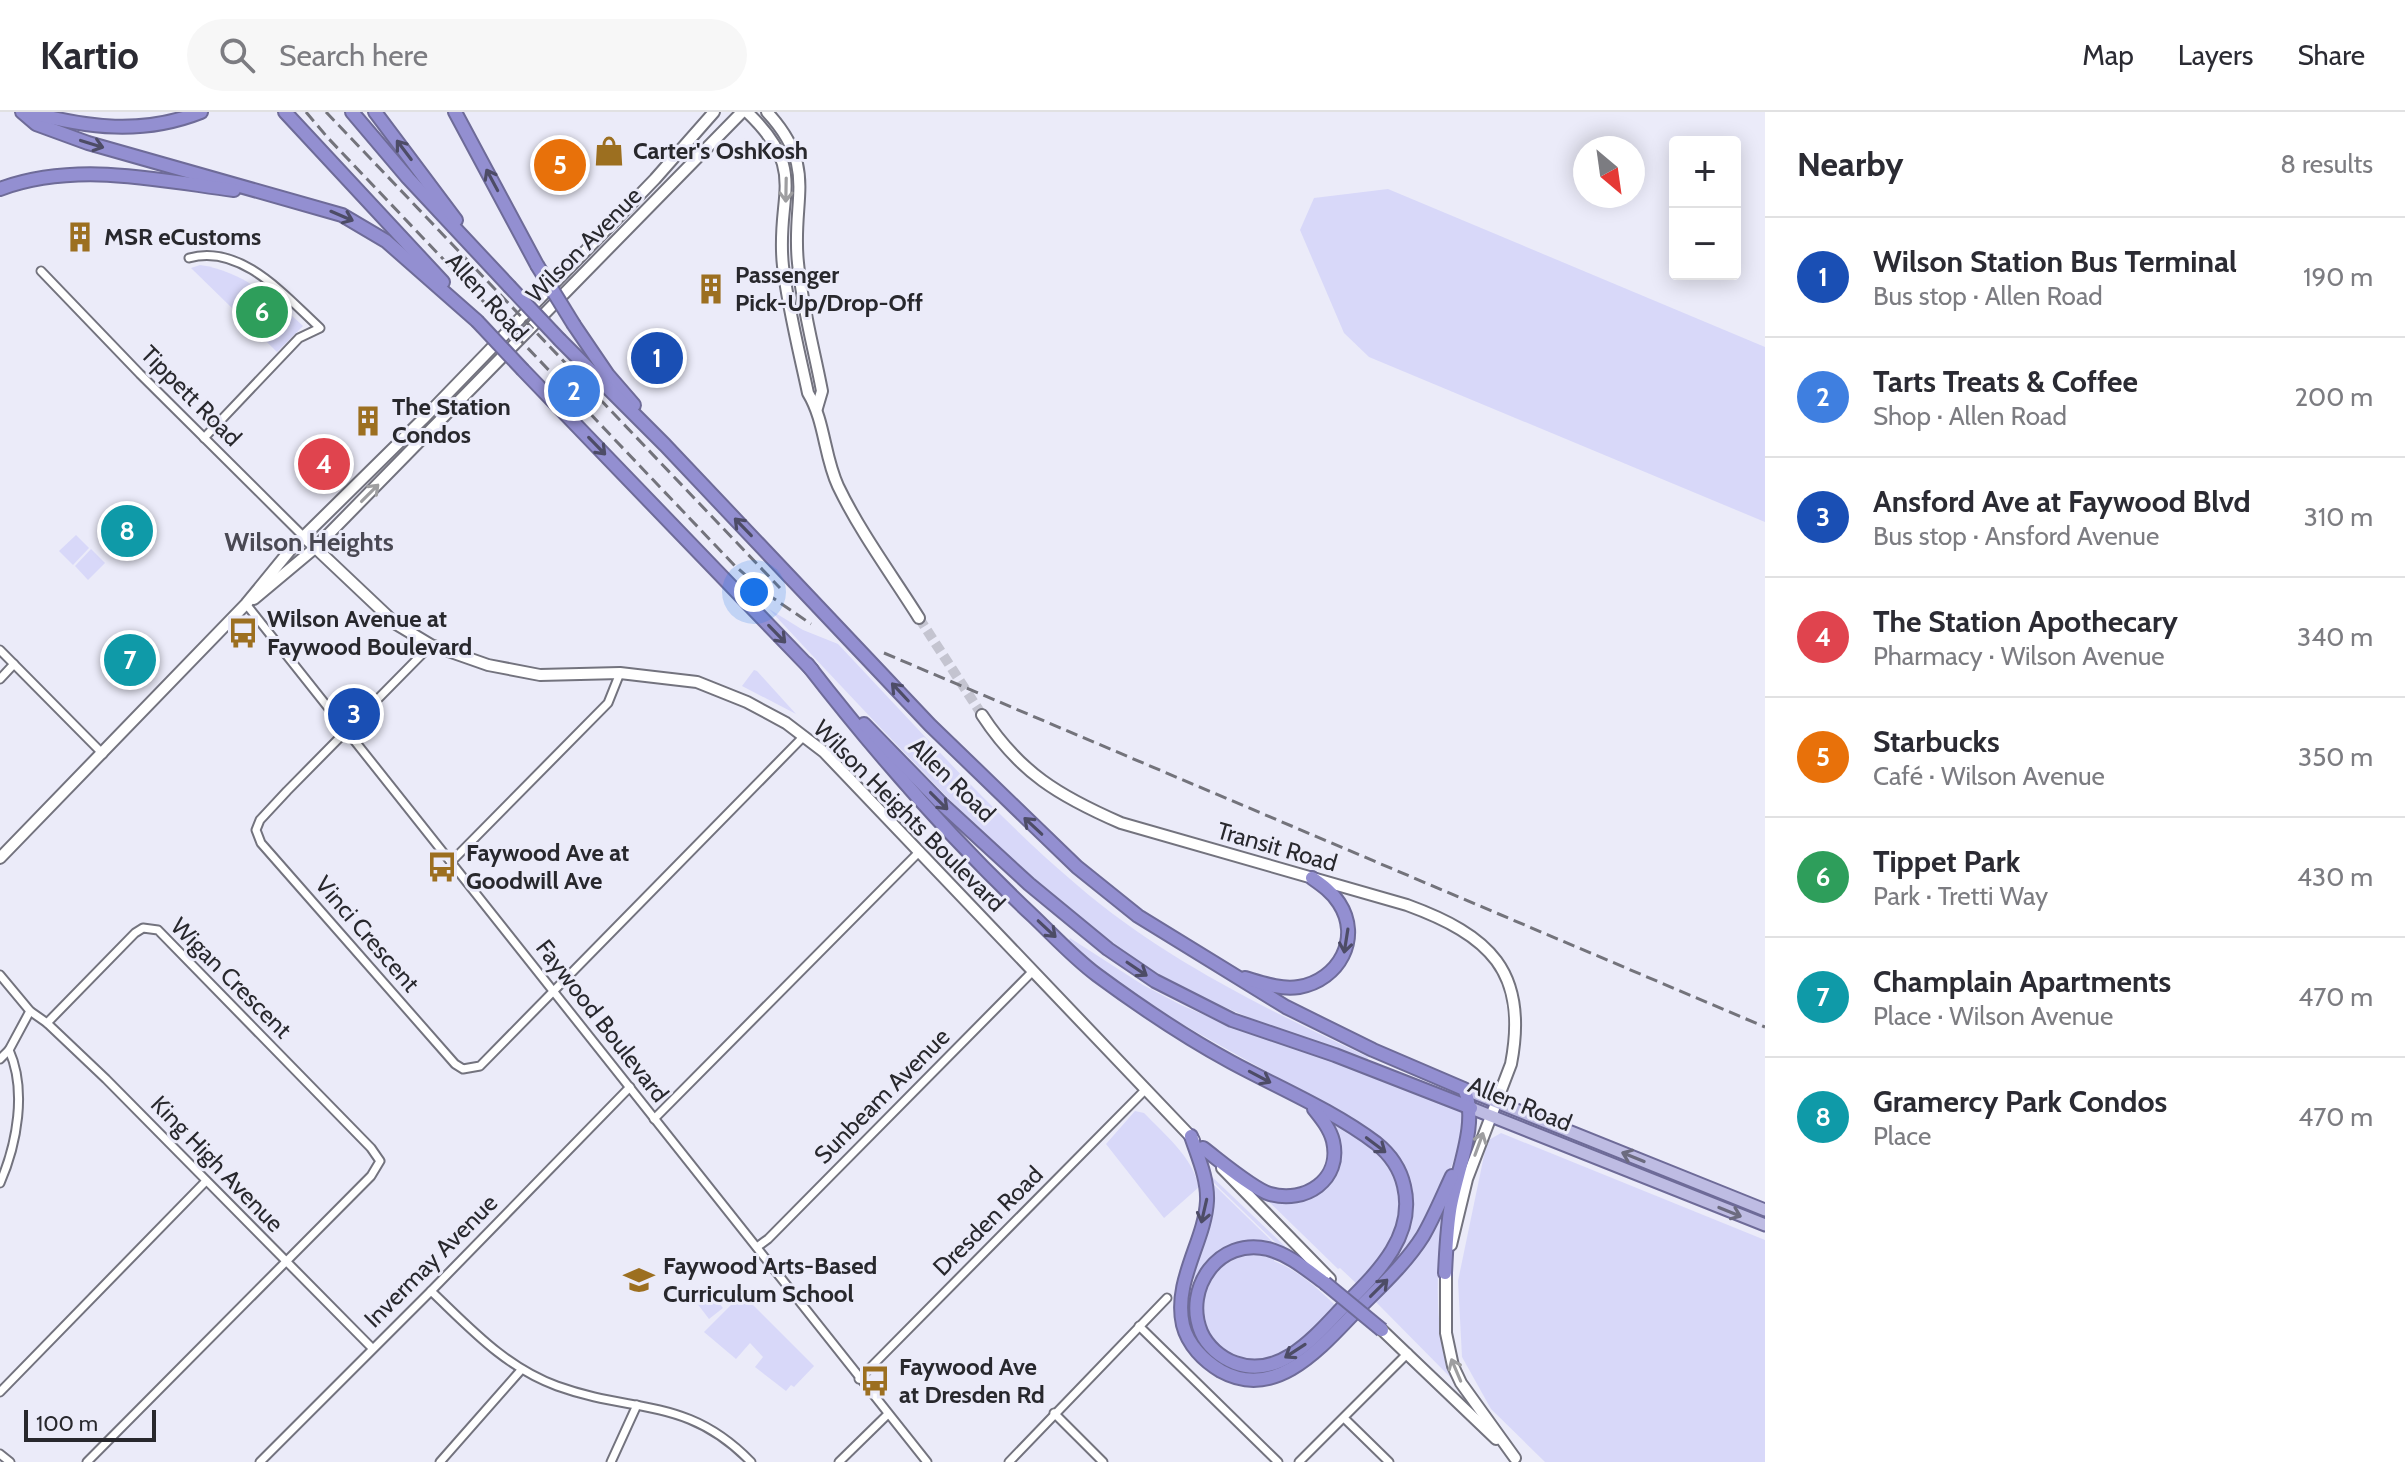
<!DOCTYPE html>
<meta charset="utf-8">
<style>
body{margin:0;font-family:Cabin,sans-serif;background:#f7f7f7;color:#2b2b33}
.controls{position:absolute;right:24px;top:24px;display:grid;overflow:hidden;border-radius:8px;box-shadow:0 4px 20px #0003}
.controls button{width:72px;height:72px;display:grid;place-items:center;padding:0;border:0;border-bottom:2px solid #e1e1e2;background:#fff;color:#2b2b33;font:40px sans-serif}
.compass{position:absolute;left:1573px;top:24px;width:72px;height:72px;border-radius:50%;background:#fff;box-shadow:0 4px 20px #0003;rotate:151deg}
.scale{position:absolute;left:24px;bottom:20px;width:132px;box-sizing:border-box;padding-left:8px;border:4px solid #28282d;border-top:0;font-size:22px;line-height:28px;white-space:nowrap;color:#28282d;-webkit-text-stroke:6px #ebebf9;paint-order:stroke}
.you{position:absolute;left:754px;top:480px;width:28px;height:28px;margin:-20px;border:6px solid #fff;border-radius:50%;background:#1a73e8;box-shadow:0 0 0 12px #1a73e833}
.badge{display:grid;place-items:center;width:52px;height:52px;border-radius:50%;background:#d93025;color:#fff;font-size:26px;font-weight:700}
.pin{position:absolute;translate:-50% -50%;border:4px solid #fff;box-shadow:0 2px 8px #0006}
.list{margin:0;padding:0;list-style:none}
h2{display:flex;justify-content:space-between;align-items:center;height:104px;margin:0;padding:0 32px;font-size:34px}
h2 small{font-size:26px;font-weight:400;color:#7c7c81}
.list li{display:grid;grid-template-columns:52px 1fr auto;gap:24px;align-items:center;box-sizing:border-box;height:120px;padding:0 32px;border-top:2px solid #e1e1e2}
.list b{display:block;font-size:30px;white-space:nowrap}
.list p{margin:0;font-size:26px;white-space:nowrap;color:#7c7c81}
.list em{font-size:26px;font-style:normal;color:#7c7c81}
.icon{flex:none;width:44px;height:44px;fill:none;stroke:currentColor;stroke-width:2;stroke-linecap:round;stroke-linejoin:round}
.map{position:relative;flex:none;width:1765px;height:1350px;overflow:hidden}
header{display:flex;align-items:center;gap:48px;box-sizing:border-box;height:112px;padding:0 40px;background:#fff;border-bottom:2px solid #e1e1e2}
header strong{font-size:38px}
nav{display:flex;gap:44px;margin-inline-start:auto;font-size:28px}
.search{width:560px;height:72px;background:#f7f7f7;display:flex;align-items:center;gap:20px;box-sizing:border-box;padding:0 28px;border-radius:44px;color:#7c7c81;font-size:30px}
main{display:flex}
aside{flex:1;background:#fff}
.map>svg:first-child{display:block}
</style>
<header>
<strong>Kartio</strong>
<div class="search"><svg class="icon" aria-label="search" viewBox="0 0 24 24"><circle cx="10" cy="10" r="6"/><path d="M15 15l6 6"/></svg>Search here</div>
<nav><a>Map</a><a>Layers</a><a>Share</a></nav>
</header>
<main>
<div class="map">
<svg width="1765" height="1350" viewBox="0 0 1765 1350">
<rect width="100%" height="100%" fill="#ebebf9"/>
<!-- green -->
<g fill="#d8d8f9">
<polygon points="1388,77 1765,235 1765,410 1369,245 1344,221 1300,118 1314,86"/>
<path d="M200,153C242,159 273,186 303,214L277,240L191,156Z"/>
<polygon points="76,423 89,436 73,453 59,439"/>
<polygon points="91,437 105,451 88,468 75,454"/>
<path d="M769,497L803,518L838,532C916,614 991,700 1077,773C1163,847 1266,897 1368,945L1367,949C1291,923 1218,897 1149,856C1062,803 989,729 920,657C869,604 819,551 769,497Z"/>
<polygon points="754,558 757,559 796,602 742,574"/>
<path d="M1070,826L1143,873L1181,893L1230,914L1345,953L1463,1001C1466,1027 1437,1095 1422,1118C1415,1129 1406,1138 1398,1148L1396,1145C1411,1116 1422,1083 1402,1053C1378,1017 1336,999 1300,978C1256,953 1211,929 1167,903C1131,883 1100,857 1068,831Z"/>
<path d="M1135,999L1144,1001C1165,1023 1192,1044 1199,1075L1164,1106L1106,1032Z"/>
<path d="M1335,1012C1419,1063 1421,1101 1357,1172L1340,1156L1338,1157L1264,1085C1272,1087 1281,1091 1289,1091C1334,1091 1348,1048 1335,1012Z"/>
<polygon points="1501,1021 1765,1128 1765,1350 1545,1350 1491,1297 1462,1245 1458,1169 1487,1029"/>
<polygon points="1206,1059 1294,1143 1282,1137 1209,1066"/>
<polygon points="1210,1069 1277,1134 1210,1149 1198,1166 1191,1167"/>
<path d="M1441,1097L1445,1098C1438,1140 1435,1183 1441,1225C1443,1239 1450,1255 1452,1267L1374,1188Z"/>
<path d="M1250,1142L1275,1146L1274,1149C1299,1159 1316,1175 1336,1194C1317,1213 1299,1235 1273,1244C1206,1269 1165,1164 1250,1142Z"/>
<polygon points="707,1176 723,1196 709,1207 693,1186"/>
<polygon points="742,1182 814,1254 794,1275 791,1273 786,1279 755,1255 763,1245 750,1231 736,1247 704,1220"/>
</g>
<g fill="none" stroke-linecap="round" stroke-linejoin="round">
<!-- secondary-tunnel -->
<polyline stroke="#c4c4d0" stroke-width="10" stroke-dasharray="10 5" stroke-linecap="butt" points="919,506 982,603"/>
<!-- street casing -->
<g stroke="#73737e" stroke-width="11">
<g id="street">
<path d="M189,146C241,131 286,185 320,216L299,226L204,326"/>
<polyline points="41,159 140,262 304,425"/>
<polyline points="246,492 927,1350"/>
<polyline points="431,533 287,679 260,708 256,718 261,731 455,952 463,957 480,954 804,624"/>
<polyline points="0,538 103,642"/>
<polyline points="0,567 14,552"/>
<polyline points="451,750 608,591 620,561"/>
<polyline points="0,863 30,899 47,911 106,967 372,1236"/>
<polyline points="47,911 135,821 143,816 158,818 371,1036 380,1049 371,1064 87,1350"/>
<polyline points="0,947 9,938"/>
<polyline points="654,1007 920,739"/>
<path d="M0,1071C17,1032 27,978 9,938L30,899"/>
<polyline points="757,1135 768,1127 1033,859"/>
<path d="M431,1179C470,1216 505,1255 557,1274C634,1302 687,1284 751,1350"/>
<polyline points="1139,1214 1278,1350"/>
<polyline points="859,1267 1145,978"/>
<polyline points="0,1280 206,1069"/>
<polyline points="1054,1301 1103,1350"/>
<polyline points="1344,1306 1389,1350"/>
<polyline points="0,1342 10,1350"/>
<polyline points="260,1350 431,1179 630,975"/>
<polyline points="440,1350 521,1258"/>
<polyline points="611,1350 637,1293"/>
<polyline points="839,1350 888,1302"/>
<polyline points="1009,1350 1167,1186"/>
<polyline points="1299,1350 1408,1241"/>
</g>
</g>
<!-- secondary casing -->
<g stroke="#73737e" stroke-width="14">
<g id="secondary">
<path d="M747,0C810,60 775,83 783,154C788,196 799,239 808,281C825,309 824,344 838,374C860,420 892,463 919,506"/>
<path d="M767,0C819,56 791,87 798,151C802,194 814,237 822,279L817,296"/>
<polyline points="304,425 396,512 431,533 488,553 540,563 620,561 697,570 747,590 786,611 824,640 1194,1028"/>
<polyline points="254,487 315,436 742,0"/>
<path d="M982,603C1020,661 1059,684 1121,711L1407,793C1489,823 1529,859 1511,952L1467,1067L1451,1133"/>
<polyline points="0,746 246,492 291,437 423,307 655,67 714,0"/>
<polyline points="1222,1056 1330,1167"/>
<polyline points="1446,1156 1446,1221 1453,1254 1461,1271 1515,1346"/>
<polyline points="1382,1218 1496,1327"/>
</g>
</g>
<!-- primary casing -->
<g stroke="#6e6b98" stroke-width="15">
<g id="primary">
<polyline points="1464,977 1765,1098"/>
<polyline points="1471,996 1765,1113"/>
</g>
</g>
<!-- highway casing -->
<g stroke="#6e6b98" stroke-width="16">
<g id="highway">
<polyline points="22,0 36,12 88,31 342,103 386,129 477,209"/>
<path d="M29,0C87,16 143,23 201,0"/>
<polyline points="285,0 443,170"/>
<polyline points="352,0 408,66 509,174"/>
<polyline points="375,0 456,108"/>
<polyline points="455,0 537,153"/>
<path d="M0,77C76,49 157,68 234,78"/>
<polyline points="574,213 608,263 634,293"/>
<path d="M560,228L665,333L930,613L1077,755L1138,804L1286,895L1373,938L1464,977C1480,1010 1455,1063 1450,1099C1447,1119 1446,1140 1445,1161"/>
<polyline points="523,258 812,558"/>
<path d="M807,552C876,641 951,727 1033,804C1054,824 1074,846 1097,863C1139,894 1185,925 1231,950C1279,976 1332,998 1376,1031C1391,1043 1400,1056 1404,1074C1416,1124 1377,1161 1345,1193C1317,1222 1281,1268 1235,1251C1221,1246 1207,1234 1201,1220C1183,1176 1219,1125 1268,1137C1290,1143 1307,1158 1325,1171"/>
<polyline points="864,612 943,693 1029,772 1108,837 1155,869 1232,908 1335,943 1471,996"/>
<path d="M1245,866C1262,871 1281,878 1299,875C1339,868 1362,826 1339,791C1332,780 1322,773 1312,766"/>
<path d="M1191,1024C1198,1045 1208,1067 1207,1089C1205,1129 1173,1169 1183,1213C1188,1233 1204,1249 1221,1259C1277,1290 1323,1233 1358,1197C1381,1174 1406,1151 1423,1124C1434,1105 1443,1083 1452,1064"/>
<path d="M1203,1036C1219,1048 1253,1077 1270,1082C1305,1092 1342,1068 1333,1029C1330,1017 1322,1007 1314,997"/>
</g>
</g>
<!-- street -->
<use href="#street" stroke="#fff" stroke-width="7"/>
<!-- secondary -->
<use href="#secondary" stroke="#fff" stroke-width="10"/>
<!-- primary -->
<use href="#primary" stroke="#bebce3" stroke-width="11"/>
<!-- highway -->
<use href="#highway" stroke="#938fd1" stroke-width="12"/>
<!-- rail -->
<g stroke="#73737b" stroke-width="3" stroke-dasharray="12 6" stroke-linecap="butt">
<polyline points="306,0 328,26 735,454 770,484 811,512"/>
<polyline points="326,0 780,476"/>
<polyline points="884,541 1765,915"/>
</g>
<!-- highway-bridge casing -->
<g stroke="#6e6b98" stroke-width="16" stroke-linecap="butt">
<g id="highway-bridge">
<polyline points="537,153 574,213"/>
<polyline points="509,174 560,228"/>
<polyline points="477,209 523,258"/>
<polyline points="1325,1171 1382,1218"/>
</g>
</g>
<!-- highway-bridge -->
<use href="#highway-bridge" stroke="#938fd1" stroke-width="12"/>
</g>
<!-- one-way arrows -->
<defs><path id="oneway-shaft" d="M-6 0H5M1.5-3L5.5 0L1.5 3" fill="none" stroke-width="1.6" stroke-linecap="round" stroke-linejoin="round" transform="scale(2)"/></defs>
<g stroke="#4d4c66">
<use href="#oneway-shaft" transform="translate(92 32) rotate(17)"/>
<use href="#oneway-shaft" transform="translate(404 38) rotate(-127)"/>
<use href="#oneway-shaft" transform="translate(492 68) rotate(-118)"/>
<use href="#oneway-shaft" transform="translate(342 104) rotate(23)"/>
<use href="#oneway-shaft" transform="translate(597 334) rotate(46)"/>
<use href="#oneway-shaft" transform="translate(743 415) rotate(-134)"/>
<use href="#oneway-shaft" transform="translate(777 522) rotate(46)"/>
<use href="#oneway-shaft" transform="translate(900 580) rotate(-133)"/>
<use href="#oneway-shaft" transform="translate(939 689) rotate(45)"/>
<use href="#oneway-shaft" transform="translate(1033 714) rotate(-137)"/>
<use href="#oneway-shaft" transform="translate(1047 817) rotate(43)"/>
<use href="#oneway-shaft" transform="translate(1346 829) rotate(99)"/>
<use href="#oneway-shaft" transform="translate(1137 857) rotate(34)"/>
<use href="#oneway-shaft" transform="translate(1260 965) rotate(28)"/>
<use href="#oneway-shaft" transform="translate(1376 1033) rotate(37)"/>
<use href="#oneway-shaft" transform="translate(1204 1099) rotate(103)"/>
<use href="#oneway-shaft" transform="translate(1379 1176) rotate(-45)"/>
<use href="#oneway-shaft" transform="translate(1295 1239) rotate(147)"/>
</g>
<g stroke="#9e9ea0">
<use href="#oneway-shaft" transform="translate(786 78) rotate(91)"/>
<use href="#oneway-shaft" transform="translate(370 381) rotate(-45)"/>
<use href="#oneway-shaft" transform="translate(1479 1032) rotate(-70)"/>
<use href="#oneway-shaft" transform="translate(1456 1258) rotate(-113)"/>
</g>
<g stroke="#6c6b7f">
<use href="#oneway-shaft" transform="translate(1633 1045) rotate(-158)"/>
<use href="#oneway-shaft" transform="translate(1730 1100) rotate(22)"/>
</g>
<!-- icons -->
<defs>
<g id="shop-bare" transform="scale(2.4)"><path d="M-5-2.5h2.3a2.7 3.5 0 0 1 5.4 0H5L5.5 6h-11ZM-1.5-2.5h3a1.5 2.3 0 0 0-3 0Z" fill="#9c6f20" stroke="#ebebf9" stroke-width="2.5" paint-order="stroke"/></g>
<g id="building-bare" transform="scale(2.4)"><path d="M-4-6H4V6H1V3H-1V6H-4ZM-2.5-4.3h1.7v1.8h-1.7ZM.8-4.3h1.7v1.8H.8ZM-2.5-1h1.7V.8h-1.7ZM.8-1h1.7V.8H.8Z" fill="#9c6f20" stroke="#ebebf9" stroke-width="2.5" paint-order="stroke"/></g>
<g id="bus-bare" transform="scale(2.4)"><path d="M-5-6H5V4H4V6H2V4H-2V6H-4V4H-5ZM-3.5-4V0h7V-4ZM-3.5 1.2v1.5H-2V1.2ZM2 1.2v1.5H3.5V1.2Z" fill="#9c6f20" stroke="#ebebf9" stroke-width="2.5" paint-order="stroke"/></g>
<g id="school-bare" transform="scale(2.4)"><path d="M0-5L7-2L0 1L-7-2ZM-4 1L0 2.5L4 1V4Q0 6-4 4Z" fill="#9c6f20" stroke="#ebebf9" stroke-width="2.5" paint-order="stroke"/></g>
</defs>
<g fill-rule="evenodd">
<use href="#shop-bare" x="609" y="39"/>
<use href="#building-bare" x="80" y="125"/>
<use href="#building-bare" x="711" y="177"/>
<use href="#building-bare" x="368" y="309"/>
<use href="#bus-bare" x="243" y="521"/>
<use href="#bus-bare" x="442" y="755"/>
<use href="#school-bare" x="639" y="1168"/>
<use href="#bus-bare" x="875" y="1269"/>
</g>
<g text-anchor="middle" stroke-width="6" stroke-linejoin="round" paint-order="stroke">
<!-- poi labels -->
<g font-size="24" font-weight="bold" fill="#28282d" stroke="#ebebf9" text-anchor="start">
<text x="633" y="47">Carter's OshKosh</text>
<text x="104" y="133">MSR eCustoms</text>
<text x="735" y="171">Passenger<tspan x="735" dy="28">Pick-Up/Drop-Off</tspan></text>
<text x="392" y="303">The Station<tspan x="392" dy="28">Condos</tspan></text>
<text x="267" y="515">Wilson Avenue at<tspan x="267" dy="28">Faywood Boulevard</tspan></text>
<text x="466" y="749">Faywood Ave at<tspan x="466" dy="28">Goodwill Ave</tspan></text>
<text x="663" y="1162">Faywood Arts-Based<tspan x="663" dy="28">Curriculum School</tspan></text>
<text x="899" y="1263">Faywood Ave<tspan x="899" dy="28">at Dresden Rd</tspan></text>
</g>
<!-- street labels -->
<g font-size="24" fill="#28282d" stroke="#ebebf9">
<text transform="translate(584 133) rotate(-45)" y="8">Wilson Avenue</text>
<text transform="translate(487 185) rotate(48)" y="8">Allen Road</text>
<text transform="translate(191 284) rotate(45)" y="8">Tippett Road</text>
<text transform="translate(952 668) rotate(44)" y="8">Allen Road</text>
<text transform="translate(909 704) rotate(45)" y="8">Wilson Heights Boulevard</text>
<text transform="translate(1277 735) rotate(16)" y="8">Transit Road</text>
<text transform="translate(367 822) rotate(49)" y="8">Vinci Crescent</text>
<text transform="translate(231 866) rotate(45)" y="8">Wigan Crescent</text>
<text transform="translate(602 909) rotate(52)" y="8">Faywood Boulevard</text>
<text transform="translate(882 984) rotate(-45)" y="8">Sunbeam Avenue</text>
<text transform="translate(1520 992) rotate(22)" y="8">Allen Road</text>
<text transform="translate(217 1052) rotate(46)" y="8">King High Avenue</text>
<text transform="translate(988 1109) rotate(-45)" y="8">Dresden Road</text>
<text transform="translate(431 1149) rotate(-45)" y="8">Invermay Avenue</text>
</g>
<!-- neighbourhood labels -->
<g font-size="26" font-weight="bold" fill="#4a4954" stroke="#ebebf9">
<text x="309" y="439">Wilson Heights</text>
</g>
</g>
</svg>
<div class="controls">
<button>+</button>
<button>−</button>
</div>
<svg class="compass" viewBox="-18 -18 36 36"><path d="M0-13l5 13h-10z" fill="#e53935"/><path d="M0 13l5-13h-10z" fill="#7c7c81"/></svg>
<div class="scale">100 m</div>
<div class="you"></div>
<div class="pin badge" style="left:657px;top:246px;background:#1a4fb4">1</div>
<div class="pin badge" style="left:574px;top:279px;background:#3f7fe0">2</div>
<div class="pin badge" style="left:354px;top:602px;background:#1a4fb4">3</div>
<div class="pin badge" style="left:324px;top:352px;background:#e0444e">4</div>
<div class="pin badge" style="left:560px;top:53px;background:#e8710a">5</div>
<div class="pin badge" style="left:262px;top:200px;background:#2e9e5b">6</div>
<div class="pin badge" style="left:130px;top:548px;background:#0f9aa8">7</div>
<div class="pin badge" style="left:127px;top:419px;background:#0f9aa8">8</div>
</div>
<aside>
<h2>Nearby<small>8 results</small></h2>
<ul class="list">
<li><span class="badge" style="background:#1a4fb4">1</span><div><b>Wilson Station Bus Terminal</b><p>Bus stop · Allen Road</p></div><em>190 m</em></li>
<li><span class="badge" style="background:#3f7fe0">2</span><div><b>Tarts Treats &amp; Coffee</b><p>Shop · Allen Road</p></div><em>200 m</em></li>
<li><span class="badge" style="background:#1a4fb4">3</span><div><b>Ansford Ave at Faywood Blvd</b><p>Bus stop · Ansford Avenue</p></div><em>310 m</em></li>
<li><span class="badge" style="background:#e0444e">4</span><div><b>The Station Apothecary</b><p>Pharmacy · Wilson Avenue</p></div><em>340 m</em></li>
<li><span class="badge" style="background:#e8710a">5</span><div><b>Starbucks</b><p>Café · Wilson Avenue</p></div><em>350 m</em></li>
<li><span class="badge" style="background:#2e9e5b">6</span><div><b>Tippet Park</b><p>Park · Tretti Way</p></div><em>430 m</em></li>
<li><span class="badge" style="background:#0f9aa8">7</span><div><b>Champlain Apartments</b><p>Place · Wilson Avenue</p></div><em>470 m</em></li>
<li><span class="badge" style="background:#0f9aa8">8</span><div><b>Gramercy Park Condos</b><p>Place</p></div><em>470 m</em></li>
</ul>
</aside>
</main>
